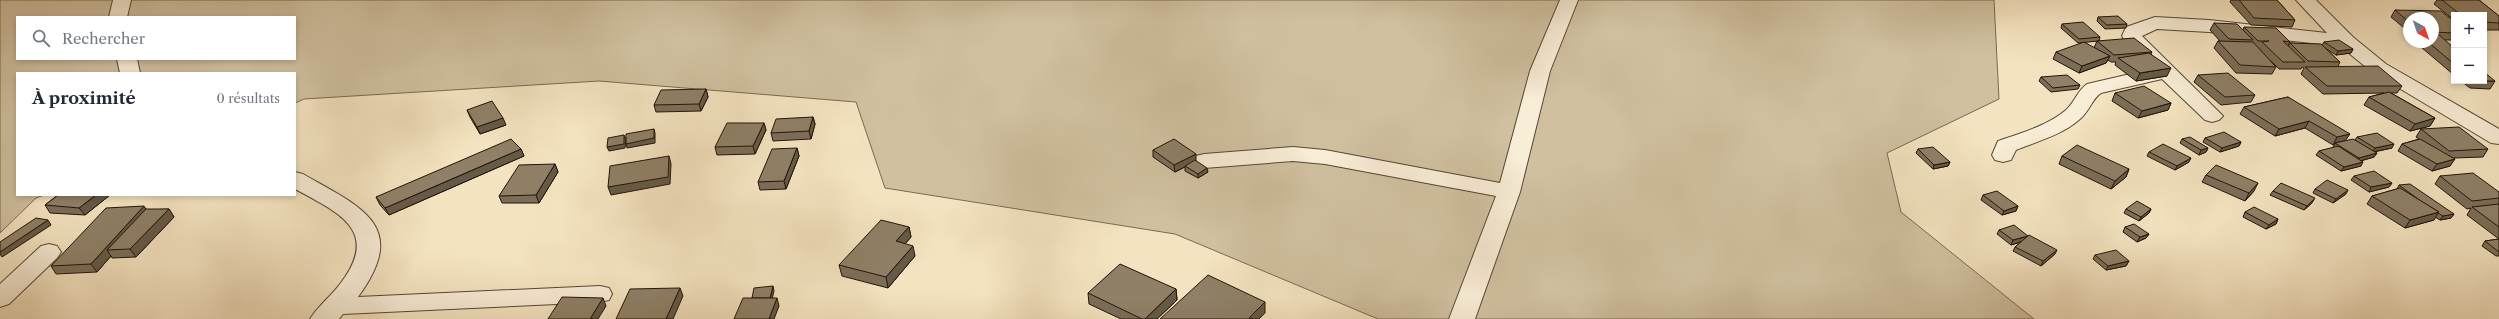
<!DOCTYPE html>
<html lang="fr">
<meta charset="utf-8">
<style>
body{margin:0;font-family:"Libre Caslon Text",serif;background:#f2f2f3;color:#1f2937}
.controls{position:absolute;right:12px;top:12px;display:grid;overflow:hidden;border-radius:0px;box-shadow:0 2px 6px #0003}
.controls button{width:36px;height:36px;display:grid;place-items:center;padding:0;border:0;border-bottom:1px solid #e0e1e3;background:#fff;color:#1f2937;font:20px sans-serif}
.compass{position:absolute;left:2403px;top:12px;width:36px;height:36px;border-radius:50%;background:#fff;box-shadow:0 2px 6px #0003;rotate:140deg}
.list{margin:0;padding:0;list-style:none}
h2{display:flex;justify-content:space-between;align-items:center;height:52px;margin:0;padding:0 16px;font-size:17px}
h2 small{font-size:13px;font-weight:400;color:#747a83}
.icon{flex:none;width:22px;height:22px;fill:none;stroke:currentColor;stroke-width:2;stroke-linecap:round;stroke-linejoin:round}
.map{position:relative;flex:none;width:2499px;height:319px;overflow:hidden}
.search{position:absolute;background:#fff;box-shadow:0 2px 6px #0003;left:16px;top:16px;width:280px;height:44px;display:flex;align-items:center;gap:10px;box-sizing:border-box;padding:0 14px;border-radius:0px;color:#747a83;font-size:15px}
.panel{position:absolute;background:#fff;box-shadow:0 2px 6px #0003;left:16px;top:72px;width:280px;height:124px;border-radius:0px}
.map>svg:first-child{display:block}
</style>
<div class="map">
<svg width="2499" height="319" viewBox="0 0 2499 319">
<rect width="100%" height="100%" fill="#f4e3c0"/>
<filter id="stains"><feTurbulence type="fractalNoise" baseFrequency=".005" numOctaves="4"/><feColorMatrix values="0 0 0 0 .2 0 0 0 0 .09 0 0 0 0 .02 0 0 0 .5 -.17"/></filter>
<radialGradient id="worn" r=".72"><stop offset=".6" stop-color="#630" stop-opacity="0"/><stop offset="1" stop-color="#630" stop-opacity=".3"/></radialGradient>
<!-- green -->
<path fill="#d0c0a0" stroke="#796a53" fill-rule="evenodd" d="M0,0H1994L1999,99L1887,153L1901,212L2034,319H1378L1175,234L885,188L856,102L599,81L304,99L295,103V73H17V195H44L36,198L0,233ZM17,17H295V59H17Z"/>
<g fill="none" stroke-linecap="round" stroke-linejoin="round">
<!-- minor casing -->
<g stroke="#564834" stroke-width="2">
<g id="minor">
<polygon points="113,0 131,0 127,17 109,17"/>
<polygon points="1560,0 1578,0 1550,71 1520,192 1475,319 1449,319 1496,196 1325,164 1293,161 1204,168 1196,166 1193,161 1196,156 1204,154 1293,147 1325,150 1500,183 1530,71"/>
<path d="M2296,0H2316L2353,37L2386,64L2499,129V144L2491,143L2372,72L2340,46L2209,32L2157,29L2142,36L2219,112L2223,116L2219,120L2212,122L2205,120L2162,79L2101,93C2092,99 2089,112 2080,119C2062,135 2038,141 2016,150L2011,160L2003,162L1995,160L1992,155L1998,141C2021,133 2047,126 2066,110C2075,102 2077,91 2087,84L2152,69L2129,46L2122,36L2126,27L2155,17L2209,20L2327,33Z"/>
<polygon points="117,59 137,59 140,73 120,73"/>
<path d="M295,172L303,174C360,207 411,225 358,297L600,286L609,288L612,294L609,300L600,302L343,314L339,319H310C318,306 331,296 340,284C382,230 337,212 295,189Z"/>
<polygon points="49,244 57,246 61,252 57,258 9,304 0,307 0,284 41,246"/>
</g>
</g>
<!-- minor -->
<use href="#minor" fill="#f8edd6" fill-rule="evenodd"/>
</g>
<!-- wall -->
<g fill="#7b6e59" stroke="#221406">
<polygon points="2231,0 2277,0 2295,20 2292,27 2251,25 2230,2"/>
<polygon points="2437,0 2479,0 2499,16 2499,30 2484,30 2484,15 2454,15 2454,20 2434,4"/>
<polygon points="2395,10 2454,21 2454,40 2444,40 2454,48 2454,75 2415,42 2433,42 2433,18 2409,18 2409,32 2391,17"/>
<polygon points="2098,17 2127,24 2126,28 2105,29 2097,21"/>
<polygon points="2214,23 2243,30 2244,27 2290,42 2288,46 2290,43 2322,45 2324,42 2353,49 2351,53 2336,55 2325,48 2340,62 2338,66 2402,86 2397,93 2391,93 2435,118 2430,126 2410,131 2364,105 2369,97 2384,93 2323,94 2301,74 2304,68 2302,67 2301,69 2279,69 2270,60 2276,67 2272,74 2236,73 2214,48 2218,41 2220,41 2210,30"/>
<polygon points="2062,24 2100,37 2099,41 2078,43 2061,28"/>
<polygon points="2097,41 2152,52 2151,54 2167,76 2136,81 2115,65 2116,62 2111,62 2108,60 2106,63 2079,73 2053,59 2056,52 2094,48"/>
<polygon points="2198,75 2255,95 2251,102 2221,105 2194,82"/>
<polygon points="2041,77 2080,85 2078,89 2051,92 2039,81"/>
<polygon points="2461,81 2495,81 2490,89 2470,88"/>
<polygon points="706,89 708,97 701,111 656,112 654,105"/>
<polygon points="2115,93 2171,103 2168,110 2138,118 2112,101"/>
<polygon points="2288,97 2346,141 2355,140 2357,137 2392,148 2374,152 2377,153 2374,157 2361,161 2361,166 2341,171 2316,155 2319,151 2333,148 2333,147 2335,144 2333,145 2305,128 2275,136 2240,114 2244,107"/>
<polygon points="467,110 506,125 480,134 470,117"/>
<polygon points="813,117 815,124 811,139 773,141 771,133"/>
<polygon points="764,123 766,130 755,154 717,155 715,147"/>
<polygon points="2421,129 2488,149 2483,157 2454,158 2450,166 2432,171 2398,151 2402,144 2419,139 2416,137"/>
<polygon points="2205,138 2241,142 2239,146 2220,152 2203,142"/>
<polygon points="2182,139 2208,148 2206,152 2199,155 2180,143"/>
<polygon points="797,148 799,156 786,189 760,190 758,182"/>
<polygon points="521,149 524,156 389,215 380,205 376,197"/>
<polygon points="1918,149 1950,162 1948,166 1933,169 1916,153"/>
<polygon points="1153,150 1196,161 1208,172 1198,178 1185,171 1185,167 1175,172 1153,157"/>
<polygon points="2149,152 2189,162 2175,170 2147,156"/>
<polygon points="2062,156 2129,169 2126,177 2111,189 2059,164"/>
<polygon points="555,164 558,172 539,203 502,203 499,196"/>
<polygon points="2206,175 2254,191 2245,201 2202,182"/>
<polygon points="2354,176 2392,183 2389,187 2369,192 2351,180"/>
<polygon points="2440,176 2499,192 2499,239 2467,215 2471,208 2467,209 2435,184"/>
<polygon points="2399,185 2454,214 2451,218 2440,220 2435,217 2434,220 2405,228 2367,204 2372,196 2397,189"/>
<polygon points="2315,189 2346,194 2333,203 2313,193"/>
<polygon points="2273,191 2312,203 2304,210 2270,195"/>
<polygon points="58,195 110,195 85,215 50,213 45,205"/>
<polygon points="1983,195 2018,206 2016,211 2002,215 1981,200"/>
<polygon points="169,209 174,217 136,257 112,258 111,256 97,272 56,274 51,266 146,210"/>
<polygon points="2126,209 2151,209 2149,213 2139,221 2124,213"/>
<polygon points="2245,212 2278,219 2276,224 2266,229 2243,217"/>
<polygon points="909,227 911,237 905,244 915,256 888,288 842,276 839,265"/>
<polygon points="2125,227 2149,234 2146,238 2137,242 2123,232"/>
<polygon points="1999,230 2028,236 2055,254 2041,266 2013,251 2015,247 2021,242 2011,245 1997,234"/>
<polygon points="2499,239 2499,256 2496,256 2482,246 2485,241"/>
<polygon points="2095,255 2129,261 2126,266 2106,270 2093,259"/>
<polygon points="1176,289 1177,300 1157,319 1121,319 1089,304 1088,293"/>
</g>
<!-- shaded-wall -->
<g fill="#645a48" stroke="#221406">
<polygon points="2353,49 2351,53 2336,55 2338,51"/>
<polygon points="2110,56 2106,63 2079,73 2082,66"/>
<polygon points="2171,68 2167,76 2136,81 2140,73"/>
<polygon points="706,89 708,97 701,111 699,104"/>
<polygon points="2171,103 2168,110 2138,118 2142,111"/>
<polygon points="813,117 815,124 811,139 809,131"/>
<polygon points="503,118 506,125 480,134 477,127"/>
<polygon points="2435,118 2430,126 2410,131 2415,124"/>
<polygon points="2309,121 2305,128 2275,136 2279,129"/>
<polygon points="764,123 766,130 755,154 753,146"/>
<polygon points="654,129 655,133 655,143 627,148 626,144"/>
<polygon points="2350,134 2345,141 2335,143 2335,144 2333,145 2337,137"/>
<polygon points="624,135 626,139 625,148 609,151 607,147"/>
<polygon points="2241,142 2239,146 2220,152 2222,148"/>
<polygon points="2394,144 2392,148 2372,152 2375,148"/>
<polygon points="797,148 799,156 786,189 784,181"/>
<polygon points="2208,148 2206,152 2199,155 2201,150"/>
<polygon points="521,149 524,156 389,215 385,208"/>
<polygon points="2377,153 2374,157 2356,162 2359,158"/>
<polygon points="1196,154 1196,161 1175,172 1174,165"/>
<polygon points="669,156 671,164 670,184 611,195 608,187"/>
<polygon points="2191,158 2189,162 2175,170 2177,166"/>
<polygon points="2455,159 2450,166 2432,171 2437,164"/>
<polygon points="1950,162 1948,166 1933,169 1934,165"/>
<polygon points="2363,162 2361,166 2341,171 2344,167"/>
<polygon points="555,164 558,172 539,203 536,195"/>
<polygon points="1207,168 1208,172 1198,178 1198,174"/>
<polygon points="2129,169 2126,177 2111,189 2115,181"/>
<polygon points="2258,183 2254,191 2245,201 2249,193"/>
<polygon points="2392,183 2389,187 2369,192 2371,187"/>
<polygon points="2348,190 2346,194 2333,203 2336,199"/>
<polygon points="96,195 110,195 85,215 79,208"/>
<polygon points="2315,198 2312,203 2304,210 2307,206"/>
<polygon points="144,206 149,214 107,250 111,256 97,272 91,264"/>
<polygon points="2018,206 2016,211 2002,215 2004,211"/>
<polygon points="169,209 174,217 136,257 130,249"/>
<polygon points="2151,209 2149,213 2139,221 2141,217"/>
<polygon points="2439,212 2434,220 2405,228 2410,220"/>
<polygon points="2454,214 2451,218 2440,220 2443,216"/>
<polygon points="2278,219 2276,224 2266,229 2269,225"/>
<polygon points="48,220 51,225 2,257 0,254 0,252"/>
<polygon points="909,227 911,237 898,252 896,241"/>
<polygon points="2149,234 2146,238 2137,242 2140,237"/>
<polygon points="2028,236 2026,240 2011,245 2013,240"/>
<polygon points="913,246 915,256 888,288 886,277"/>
<polygon points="2057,250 2055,254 2041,266 2043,261"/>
<polygon points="2129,261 2126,266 2106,270 2108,266"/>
<polygon points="773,286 774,291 771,304 770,299"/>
<polygon points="680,288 683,296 673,319 666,319"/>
<polygon points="1176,289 1177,300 1157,319 1145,319"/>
<polygon points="603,298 606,306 598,319 590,319"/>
<polygon points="777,298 779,306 774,319 769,319"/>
<polygon points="1265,302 1265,313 1259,319 1249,319 1249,318"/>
</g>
<!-- building -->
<g fill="#8f8067" stroke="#221406">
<polygon points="2239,0 2277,0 2295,20 2254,18"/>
<polygon points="2442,0 2479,0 2499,16 2499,23 2484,22 2484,15 2461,15"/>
<polygon points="2395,10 2441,11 2454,21 2454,33 2433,32 2433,18 2409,18 2409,22"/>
<polygon points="2118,16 2127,24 2107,25 2098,17"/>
<polygon points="2083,22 2100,37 2079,39 2062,24"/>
<polygon points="2214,23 2237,24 2253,40 2229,39"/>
<polygon points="2244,27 2276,28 2290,42 2283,41 2305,62 2283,62 2262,42 2269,41 2258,41"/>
<polygon points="2433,34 2438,34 2454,48 2454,64 2428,42 2433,42"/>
<polygon points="2134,38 2152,52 2114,55 2097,41"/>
<polygon points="2339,40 2353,49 2338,51 2324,42"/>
<polygon points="2218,41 2253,42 2276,67 2240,65"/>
<polygon points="2084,42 2110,56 2082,66 2056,52"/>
<polygon points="2290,43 2321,44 2340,62 2308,61"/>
<polygon points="2149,53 2171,68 2140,73 2118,58"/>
<polygon points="2378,66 2402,86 2327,86 2305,67"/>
<polygon points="2484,72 2495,81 2484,81"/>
<polygon points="2228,73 2255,95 2225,97 2198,75"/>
<polygon points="2067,75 2080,85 2053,88 2041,77"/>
<polygon points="2144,86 2171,103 2142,111 2115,93"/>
<polygon points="706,89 699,104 654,105 661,90"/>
<polygon points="2389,92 2435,118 2415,124 2369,97"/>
<polygon points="2288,97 2350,134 2337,137 2309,121 2279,129 2244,107"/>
<polygon points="492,101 503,118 477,127 467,110"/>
<polygon points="813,117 809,131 771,133 776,119"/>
<polygon points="727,123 764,123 753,146 715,147"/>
<polygon points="2459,127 2488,149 2449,151 2421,129"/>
<polygon points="654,129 654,138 626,144 626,134"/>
<polygon points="2224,132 2241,142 2222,148 2205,138"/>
<polygon points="2377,133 2394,144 2375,148 2357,137"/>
<polygon points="624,135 624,144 607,147 608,138"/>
<polygon points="2190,137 2208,148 2201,150 2182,139"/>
<polygon points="511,139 521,149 385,208 376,197"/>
<polygon points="1174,139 1196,154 1174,165 1153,150"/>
<polygon points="2353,139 2377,153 2359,158 2335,143"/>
<polygon points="2420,139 2455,159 2437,164 2402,144"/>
<polygon points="2163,144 2191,158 2177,166 2149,152"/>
<polygon points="2077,145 2129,169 2115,181 2062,156"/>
<polygon points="2338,146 2363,162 2344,167 2319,151"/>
<polygon points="1933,147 1950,162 1934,165 1918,149"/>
<polygon points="797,148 784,181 758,182 772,149"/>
<polygon points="669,156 668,177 608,187 610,166"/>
<polygon points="1195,160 1207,168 1198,174 1185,166"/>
<polygon points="555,164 536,195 499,196 519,165"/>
<polygon points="2216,165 2258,183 2249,193 2206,175"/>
<polygon points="2374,171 2392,183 2371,187 2354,176"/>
<polygon points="2473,173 2499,192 2499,198 2472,201 2440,176"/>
<polygon points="2327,180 2348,190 2336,199 2315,189"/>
<polygon points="2281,183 2315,198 2307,206 2273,191"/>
<polygon points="2410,184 2454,214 2443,216 2438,213 2439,212 2422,202 2399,185"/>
<polygon points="2400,188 2439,212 2410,220 2372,196"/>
<polygon points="1997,191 2018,206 2004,211 1983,195"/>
<polygon points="58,195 96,195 79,208 45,205"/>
<polygon points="2137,201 2151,209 2141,217 2126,209"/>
<polygon points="2499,204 2499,227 2472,207"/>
<polygon points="144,206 91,264 51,266 106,208"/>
<polygon points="2254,207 2278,219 2269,225 2245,212"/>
<polygon points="146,209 169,209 130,249 107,250"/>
<polygon points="36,218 48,220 0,252 0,242"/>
<polygon points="881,220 909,227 896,241 913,246 886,277 839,265"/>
<polygon points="2134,224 2149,234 2140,237 2125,227"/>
<polygon points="2014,225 2028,236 2013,240 1999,230"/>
<polygon points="2029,235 2057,250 2043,261 2015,247"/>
<polygon points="2499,239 2499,252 2485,241"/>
<polygon points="2116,250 2129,261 2108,266 2095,255"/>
<polygon points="1120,264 1176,289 1145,319 1142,319 1088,293"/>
<polygon points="1208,275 1265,302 1249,318 1253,319 1160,319"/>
<polygon points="773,286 770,298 752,298 754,288"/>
<polygon points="680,288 666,319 616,319 630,289"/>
<polygon points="562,297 603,298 590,319 548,319"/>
<polygon points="743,298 777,298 769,319 734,319"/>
</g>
<rect width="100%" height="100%" filter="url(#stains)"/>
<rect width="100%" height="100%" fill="url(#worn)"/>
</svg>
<div class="controls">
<button>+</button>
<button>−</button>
</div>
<svg class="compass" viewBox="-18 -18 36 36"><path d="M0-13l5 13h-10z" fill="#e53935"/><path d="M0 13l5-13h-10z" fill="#747a83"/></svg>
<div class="search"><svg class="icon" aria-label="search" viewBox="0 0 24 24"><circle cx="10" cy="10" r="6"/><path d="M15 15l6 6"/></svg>Rechercher</div>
<section class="panel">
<h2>À proximité<small>0 résultats</small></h2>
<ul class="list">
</ul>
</section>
</div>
